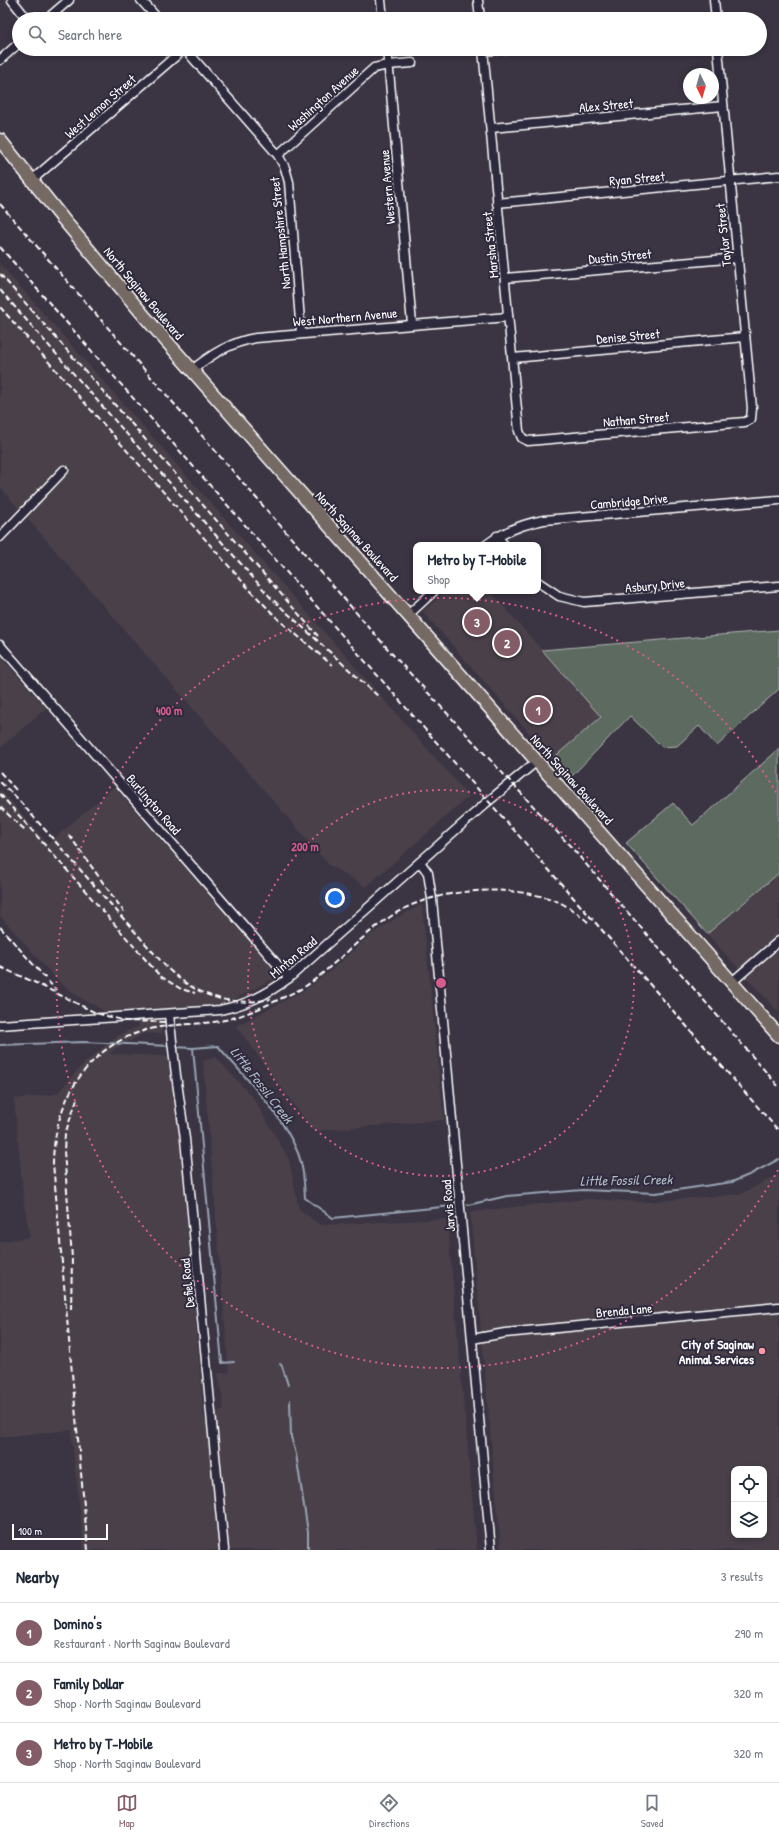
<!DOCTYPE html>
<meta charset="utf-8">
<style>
body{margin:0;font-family:"Patrick Hand",sans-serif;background:#f6f6f7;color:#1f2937}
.controls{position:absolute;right:12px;bottom:12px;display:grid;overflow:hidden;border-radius:8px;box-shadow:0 2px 6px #0003}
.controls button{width:36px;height:36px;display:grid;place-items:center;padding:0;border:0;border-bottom:1px solid #e0e1e3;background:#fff;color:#1f2937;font:20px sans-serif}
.compass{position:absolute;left:683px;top:68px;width:36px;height:36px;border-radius:50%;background:#fff;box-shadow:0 2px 6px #0003;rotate:175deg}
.scale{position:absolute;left:12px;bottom:10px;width:96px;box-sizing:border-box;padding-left:4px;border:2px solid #fff;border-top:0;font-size:11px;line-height:14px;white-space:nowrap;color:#fff;-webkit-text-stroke:3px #2f2a3d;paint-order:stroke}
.you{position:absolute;left:335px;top:898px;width:14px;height:14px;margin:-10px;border:3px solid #fff;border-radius:50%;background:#1a73e8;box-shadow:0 0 0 6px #1a73e833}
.badge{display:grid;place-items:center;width:26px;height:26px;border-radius:50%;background:#845c67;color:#fff;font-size:13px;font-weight:700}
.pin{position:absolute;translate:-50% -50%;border:2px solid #fff;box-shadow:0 1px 4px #0006}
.popup{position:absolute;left:413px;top:542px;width:128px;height:52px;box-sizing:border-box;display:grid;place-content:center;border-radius:8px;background:#fff;filter:drop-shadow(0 1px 3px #0005);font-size:13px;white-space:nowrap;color:#747a83}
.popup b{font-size:15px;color:#1f2937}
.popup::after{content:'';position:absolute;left:50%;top:100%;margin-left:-8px;border:8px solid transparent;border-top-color:#fff}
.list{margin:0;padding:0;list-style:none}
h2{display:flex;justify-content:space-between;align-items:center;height:52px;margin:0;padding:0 16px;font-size:17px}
h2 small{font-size:13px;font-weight:400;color:#747a83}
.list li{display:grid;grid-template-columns:26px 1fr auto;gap:12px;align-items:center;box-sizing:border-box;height:60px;padding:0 16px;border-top:1px solid #e0e1e3}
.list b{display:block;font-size:15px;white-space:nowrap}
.list p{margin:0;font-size:13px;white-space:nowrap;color:#747a83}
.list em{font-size:13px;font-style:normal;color:#747a83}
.icon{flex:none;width:22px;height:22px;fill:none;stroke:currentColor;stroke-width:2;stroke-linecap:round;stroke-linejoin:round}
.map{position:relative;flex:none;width:779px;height:1550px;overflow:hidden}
.search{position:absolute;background:#fff;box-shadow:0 2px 6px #0003;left:12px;right:12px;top:12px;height:44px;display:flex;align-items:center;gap:10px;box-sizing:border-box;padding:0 14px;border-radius:22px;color:#747a83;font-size:15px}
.sheet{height:232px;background:#fff}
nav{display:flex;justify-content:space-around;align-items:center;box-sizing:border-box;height:56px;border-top:1px solid #e0e1e3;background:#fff;font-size:11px;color:#747a83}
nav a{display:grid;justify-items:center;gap:2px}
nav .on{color:#845c67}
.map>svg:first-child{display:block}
</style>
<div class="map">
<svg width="779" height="1550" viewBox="0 0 779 1550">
<rect width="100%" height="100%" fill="#3b3443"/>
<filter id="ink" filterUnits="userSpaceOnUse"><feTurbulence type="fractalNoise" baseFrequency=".025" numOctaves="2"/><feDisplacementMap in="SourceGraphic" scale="8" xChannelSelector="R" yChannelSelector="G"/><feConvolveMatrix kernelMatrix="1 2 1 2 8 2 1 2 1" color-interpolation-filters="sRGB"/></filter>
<g filter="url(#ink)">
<!-- built -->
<g fill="#49414a" fill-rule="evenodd">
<polygon points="0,264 469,796 366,887 329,865 0,487"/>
<polygon points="446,591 490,591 601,717 552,759 423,612"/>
<polygon points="0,656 46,708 0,748"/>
<polygon points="114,787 280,975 226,1004 106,1012 81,998 59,982 0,916 0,789 48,844"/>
<polygon points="779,873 779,1013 707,934"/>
<polygon points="422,905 444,1120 313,1131 236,1026 303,991 327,974 369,936 396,918"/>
<polygon points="161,1019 162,1034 145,1033 116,1048 109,1054 168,1056 179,1137 204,1417 224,1409 218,1373 229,1373 203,1061 216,1057 254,1099 289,1159 299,1209 320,1225 447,1219 477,1550 84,1550 71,1430 0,1437 0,1242 30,1237 24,1204 14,1099 57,1094 81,1066 117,1036 139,1026 138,1020"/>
<path d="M779,1174V1550H501L470,1212L585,1199L646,1202L741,1194ZM734,1469H764V1535H734Z"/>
</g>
<!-- green -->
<g fill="#5d6b61" stroke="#aeb5b0">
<polygon points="779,630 779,689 717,746 699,726 677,746 662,747 630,716 569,779 552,759 601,717 542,650"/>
<polygon points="779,749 779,873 707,934 626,843 673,803 693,825"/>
</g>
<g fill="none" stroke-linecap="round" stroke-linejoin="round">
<!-- stream -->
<g stroke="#97a4b2" stroke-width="2">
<polyline points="0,1045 84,1042 170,1046"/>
<path d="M174,1047L193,1048L218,1046C246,1079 281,1112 298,1153C304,1168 304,1183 305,1198L333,1218L452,1206"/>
<polyline points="193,1048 222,1363 234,1362"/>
<polyline points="468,1205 507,1196 583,1190 656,1193 732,1182 751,1174 779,1159"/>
<polyline points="280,1364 282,1366 288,1385"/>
<polyline points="290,1400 291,1437 296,1454 308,1532 308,1550"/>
</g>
<!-- street casing -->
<g stroke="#fff" stroke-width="11">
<g id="street">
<polyline points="12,0 23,14 32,19"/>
<polyline points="141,0 158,19"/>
<polyline points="381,0 383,19"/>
<polyline points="478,0 480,19"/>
<polyline points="714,0 716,19"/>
<polyline points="47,19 69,0"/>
<polyline points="185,49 278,155 285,168 289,182 301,333"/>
<polyline points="387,49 412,324"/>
<polyline points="483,49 519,431 522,438 528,441 745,422 751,419 752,408 718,49"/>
<polyline points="484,51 506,49"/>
<polyline points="0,60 19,43"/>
<polyline points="491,128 723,106"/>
<polyline points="278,155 374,68 388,65 412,63"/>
<polyline points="32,180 184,49"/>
<polyline points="497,203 779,176"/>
<polyline points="505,278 738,258"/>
<polyline points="513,358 745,337"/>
<path d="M192,370C212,354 231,342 256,338L508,317"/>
<polyline points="497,536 504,545"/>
<polyline points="0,537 64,470"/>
<path d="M486,545C504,531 522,524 544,520L779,500"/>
<polyline points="538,582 559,596 584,602 779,586"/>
<polyline points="408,615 434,591"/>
<polyline points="0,645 289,978"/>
<polyline points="420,862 428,873 432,899 491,1550"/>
<polyline points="732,982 779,941"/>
<polyline points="169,1015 176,1075 185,1139 224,1550"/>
<path d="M0,1025L220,1010C248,1004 266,995 289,978L485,804L537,761"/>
<polyline points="472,1339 505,1333 779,1307"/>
</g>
</g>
<!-- primary casing -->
<g stroke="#fff" stroke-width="15">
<polyline id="primary" points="0,140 63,219 146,318 779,1036"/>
</g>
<!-- street -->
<use href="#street" stroke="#2f2a3d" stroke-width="8"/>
<!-- primary -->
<use href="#primary" stroke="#756964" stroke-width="12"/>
<!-- rail -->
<g stroke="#fff" stroke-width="2" stroke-dasharray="6 3" stroke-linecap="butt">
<polyline points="0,204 394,656 572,848 779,1087"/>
<polyline points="0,247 779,1131"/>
<polyline points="0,274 318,636"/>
<polyline points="0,290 271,598 380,698"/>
<polyline points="0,307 250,590 279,620 332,665"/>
<polyline points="0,772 16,790"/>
<path d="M0,782L16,797L167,968C198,997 230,1007 271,999"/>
<polyline points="0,794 160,976 181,989 195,993"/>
<polyline points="0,807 25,830"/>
<polyline points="69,835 124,912"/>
<polyline points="0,927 56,990"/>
<polyline points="0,967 36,983 96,1013 125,1021 165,1022"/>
<polyline points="71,1310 72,1258 64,1151 65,1134 77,1099"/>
<path d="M88,1550L53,1163C54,1099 90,1041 155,1028C178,1023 202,1025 225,1020C251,1014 275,1001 299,990C312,983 323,973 333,964C352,948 370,930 390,917C431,888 505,884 551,899C566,904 579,914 590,924"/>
</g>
</g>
</g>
<!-- distance rings -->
<g fill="none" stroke="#d45d8c" stroke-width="2" stroke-dasharray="2 4">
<circle cx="441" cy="983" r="193"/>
<path d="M778 1170A385 385 0 1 1 778 796"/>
</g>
<!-- markers -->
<circle fill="#ff9aa2" stroke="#2f2a3d" stroke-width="1.5" cx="762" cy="1351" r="4"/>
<g text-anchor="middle" stroke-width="4" stroke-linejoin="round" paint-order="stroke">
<!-- street labels -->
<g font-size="13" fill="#fff" stroke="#2f2a3d">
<text transform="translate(323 98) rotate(-42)" y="5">Washington Avenue</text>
<text transform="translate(606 105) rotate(-5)" y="5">Alex Street</text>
<text transform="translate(100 106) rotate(-41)" y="5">West Lemon Street</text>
<text transform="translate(637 178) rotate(-5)" y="5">Ryan Street</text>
<text transform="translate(387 187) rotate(-95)" y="5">Western Avenue</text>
<text transform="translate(280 233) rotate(-96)" y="5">North Hampshire Street</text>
<text transform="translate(723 235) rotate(-96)" y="5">Taylor Street</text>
<text transform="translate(490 245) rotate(-96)" y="5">Marsha Street</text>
<text transform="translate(620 256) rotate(-5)" y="5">Dustin Street</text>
<text transform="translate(144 293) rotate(50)" y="5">North Saginaw Boulevard</text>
<text transform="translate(345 317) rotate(-5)" y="5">West Northern Avenue</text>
<text transform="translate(628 336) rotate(-5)" y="5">Denise Street</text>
<text transform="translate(636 419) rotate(-5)" y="5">Nathan Street</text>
<text transform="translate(629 501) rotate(-5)" y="5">Cambridge Drive</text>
<text transform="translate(357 536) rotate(48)" y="5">North Saginaw Boulevard</text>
<text transform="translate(655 585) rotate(-5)" y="5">Asbury Drive</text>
<text transform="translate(572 779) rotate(48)" y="5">North Saginaw Boulevard</text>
<text transform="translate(154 804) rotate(49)" y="5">Burlington Road</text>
<text transform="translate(293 957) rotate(-40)" y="5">Minton Road</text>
<text transform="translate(448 1206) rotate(-95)" y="5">Jarvis Road</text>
<text transform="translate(187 1283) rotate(-96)" y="5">Defiel Road</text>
<text transform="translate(624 1310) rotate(-5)" y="5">Brenda Lane</text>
</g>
<!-- poi labels -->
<g font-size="13" font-weight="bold" fill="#fff" stroke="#2f2a3d" text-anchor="end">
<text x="754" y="1349">City of Saginaw<tspan x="754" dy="15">Animal Services</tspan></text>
</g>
<!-- water labels -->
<g font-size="14" font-style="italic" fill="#b1bbc5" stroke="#2f2a3d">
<text transform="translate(262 1085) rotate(52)" y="5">Little Fossil Creek</text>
<text transform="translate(626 1180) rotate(-1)" y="5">Little Fossil Creek</text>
</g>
</g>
<circle cx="441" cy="983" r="6" fill="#d45d8c" stroke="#2f2a3d" stroke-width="2"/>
<g font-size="12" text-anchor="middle" font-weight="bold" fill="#d45d8c" stroke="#2f2a3d" stroke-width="4" stroke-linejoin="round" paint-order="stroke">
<text x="169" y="715">400 m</text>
<text x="305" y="851">200 m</text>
</g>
</svg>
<div class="controls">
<button><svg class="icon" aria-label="locate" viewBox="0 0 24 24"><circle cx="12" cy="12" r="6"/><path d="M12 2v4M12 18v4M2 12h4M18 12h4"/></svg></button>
<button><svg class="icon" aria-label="layers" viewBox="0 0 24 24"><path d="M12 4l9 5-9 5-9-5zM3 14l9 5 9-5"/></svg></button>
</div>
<svg class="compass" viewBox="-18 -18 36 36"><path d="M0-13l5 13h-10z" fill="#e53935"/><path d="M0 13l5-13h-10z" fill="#747a83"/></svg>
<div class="scale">100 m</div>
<div class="you"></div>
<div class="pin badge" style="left:538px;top:710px">1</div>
<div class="pin badge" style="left:507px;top:643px">2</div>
<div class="pin badge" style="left:477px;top:622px">3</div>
<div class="popup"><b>Metro by T-Mobile</b>Shop</div>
<div class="search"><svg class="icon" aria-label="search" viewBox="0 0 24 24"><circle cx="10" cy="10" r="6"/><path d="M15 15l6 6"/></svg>Search here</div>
</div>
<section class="sheet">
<h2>Nearby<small>3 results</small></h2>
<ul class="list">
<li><span class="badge">1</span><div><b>Domino's</b><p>Restaurant · North Saginaw Boulevard</p></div><em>290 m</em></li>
<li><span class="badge">2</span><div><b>Family Dollar</b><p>Shop · North Saginaw Boulevard</p></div><em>320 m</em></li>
<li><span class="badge">3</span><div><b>Metro by T-Mobile</b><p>Shop · North Saginaw Boulevard</p></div><em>320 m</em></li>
</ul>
</section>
<nav>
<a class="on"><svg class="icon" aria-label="map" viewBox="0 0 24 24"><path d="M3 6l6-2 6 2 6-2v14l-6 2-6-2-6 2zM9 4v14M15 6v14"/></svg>Map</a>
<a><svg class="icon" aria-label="directions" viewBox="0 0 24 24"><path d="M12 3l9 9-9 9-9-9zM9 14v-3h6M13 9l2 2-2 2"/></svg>Directions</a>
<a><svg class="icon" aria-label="saved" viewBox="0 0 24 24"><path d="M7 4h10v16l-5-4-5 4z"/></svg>Saved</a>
</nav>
